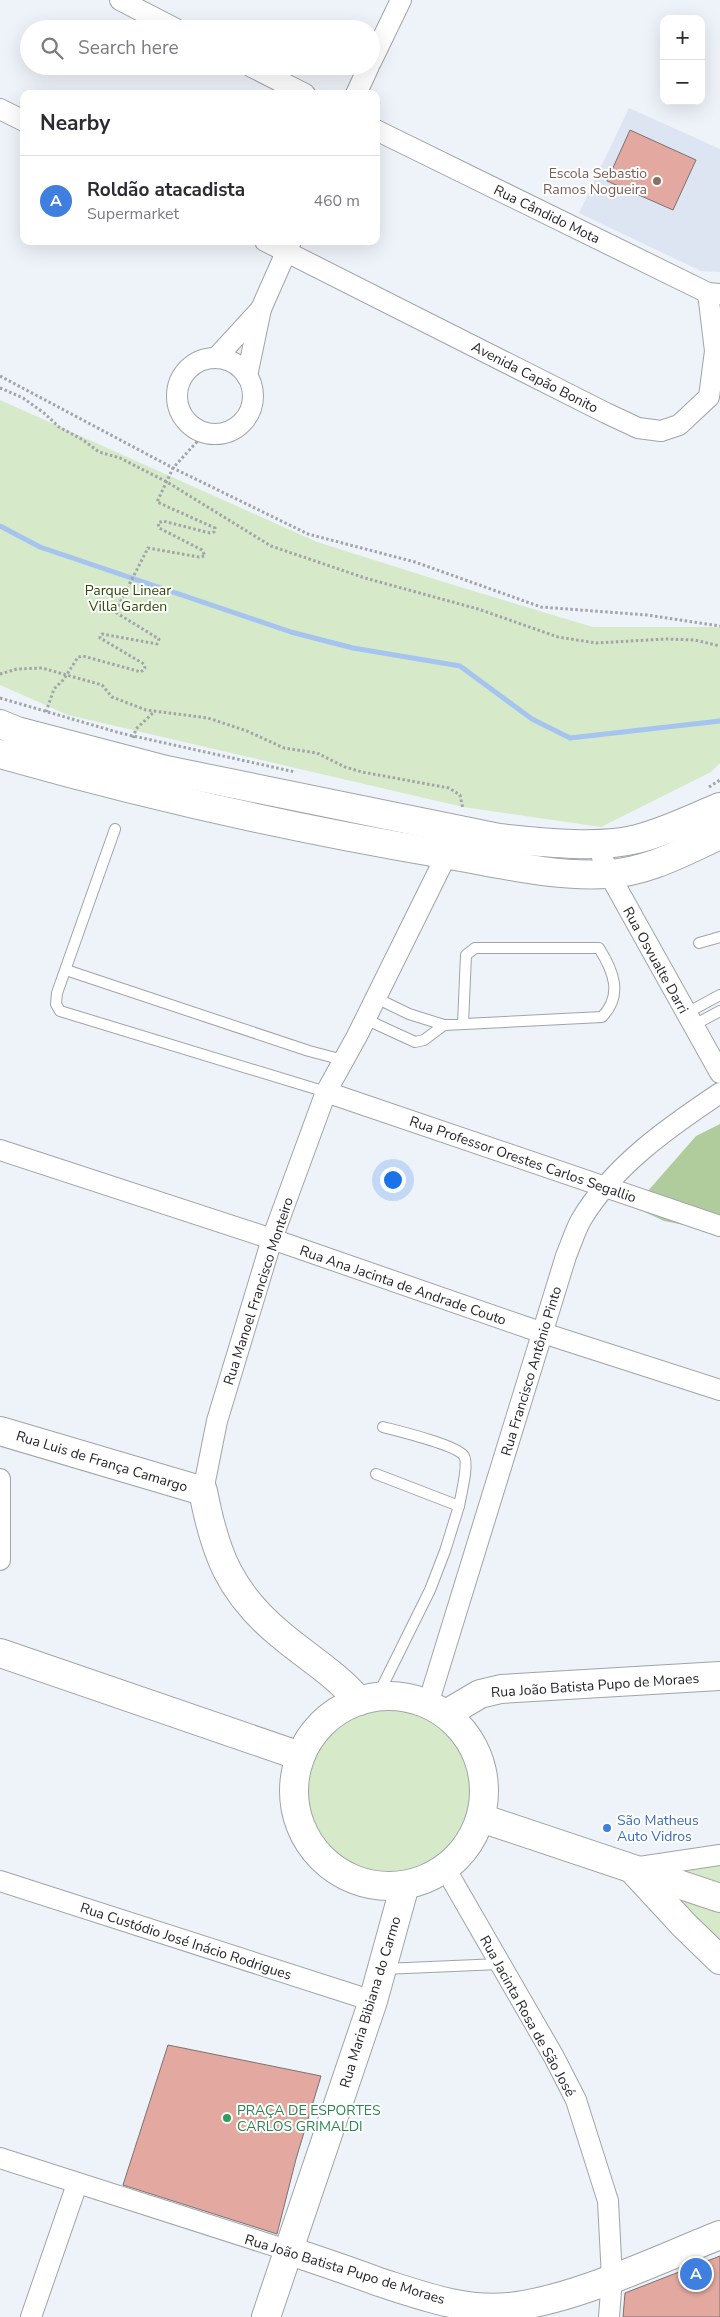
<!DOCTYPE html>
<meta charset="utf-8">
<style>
body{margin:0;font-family:"Nunito Sans",sans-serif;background:#f7f7f7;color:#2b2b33}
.controls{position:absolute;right:15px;top:15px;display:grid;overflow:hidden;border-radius:10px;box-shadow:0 5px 20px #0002}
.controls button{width:45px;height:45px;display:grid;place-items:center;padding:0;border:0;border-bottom:1px solid #e1e1e2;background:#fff;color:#2b2b33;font:25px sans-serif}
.you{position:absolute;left:392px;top:1179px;width:18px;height:18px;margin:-12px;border:4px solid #fff;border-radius:50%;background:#1a73e8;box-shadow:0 0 0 8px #1a73e833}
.badge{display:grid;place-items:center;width:32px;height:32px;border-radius:50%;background:#bd610e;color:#fff;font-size:16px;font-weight:700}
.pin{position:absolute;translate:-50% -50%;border:2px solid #fff;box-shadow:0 1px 5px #0006}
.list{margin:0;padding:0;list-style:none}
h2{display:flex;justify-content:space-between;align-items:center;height:65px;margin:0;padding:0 20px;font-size:21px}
h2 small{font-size:16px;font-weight:400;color:#7c7c81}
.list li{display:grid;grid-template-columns:32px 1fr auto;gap:15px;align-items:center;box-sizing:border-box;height:90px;padding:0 20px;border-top:1px solid #e1e1e2}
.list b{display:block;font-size:19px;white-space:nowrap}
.list p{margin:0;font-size:16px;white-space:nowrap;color:#7c7c81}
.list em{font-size:16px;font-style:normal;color:#7c7c81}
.icon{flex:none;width:28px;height:28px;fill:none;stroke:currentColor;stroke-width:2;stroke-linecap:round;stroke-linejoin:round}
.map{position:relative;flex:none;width:720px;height:2317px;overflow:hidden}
.search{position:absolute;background:#fff;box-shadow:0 5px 20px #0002;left:20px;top:20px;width:360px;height:55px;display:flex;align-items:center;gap:12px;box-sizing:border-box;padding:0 18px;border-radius:28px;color:#7c7c81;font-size:19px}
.panel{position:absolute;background:#fff;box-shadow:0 5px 20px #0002;left:20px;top:90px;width:360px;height:155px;border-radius:10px}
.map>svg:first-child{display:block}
</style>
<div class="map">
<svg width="720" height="2317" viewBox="0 0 720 2317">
<rect width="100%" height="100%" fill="#eef2f9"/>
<!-- built -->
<polygon fill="#dde5f2" points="629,108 720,149 720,272 701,271 579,213"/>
<!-- green -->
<g fill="#d6e9c9">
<polygon points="0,400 317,542 447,583 593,627 720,627 720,763 711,772 601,827 463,807 68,715 0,685"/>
<circle cx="389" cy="1791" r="95"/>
<polygon points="720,1855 720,1960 631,1868"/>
</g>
<!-- forest -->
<polygon fill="#b0cb9c" points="720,1124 720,1232 664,1221 634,1207 696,1136"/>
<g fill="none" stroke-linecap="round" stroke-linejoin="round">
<!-- stream -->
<polyline stroke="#a5c4f0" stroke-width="5" points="0,526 40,547 291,632 353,648 460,666 532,719 570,738 720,721"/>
</g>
<!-- building -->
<g fill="#e3a9a0" stroke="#7a7271">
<polygon points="630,130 696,160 673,210 607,181"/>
<polygon points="168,2045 321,2076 296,2159 277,2234 123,2185"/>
<polygon points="720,2256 720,2317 623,2317 625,2293"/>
</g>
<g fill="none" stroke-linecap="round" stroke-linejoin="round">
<!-- lane casing -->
<g stroke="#a0a4aa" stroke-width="12">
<g id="lane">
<polyline points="115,829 57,993 56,1004 60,1011 326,1092"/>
<polyline points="699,943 720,937"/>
<polyline points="66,970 309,1051 343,1060"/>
<path d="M376,998L409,1014L444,1025L602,1017C623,995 614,972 599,948H475L466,955L463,1024"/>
<polyline points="685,1014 720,995"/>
<polyline points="365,1019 415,1042 424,1040 444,1025"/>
<polyline points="692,1026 720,1011"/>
<path d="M383,1427C398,1431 457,1445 464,1456C469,1464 461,1495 459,1506"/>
<polyline points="376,1699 430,1590 445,1551 459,1506 376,1474"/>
<polyline points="383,1969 500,1964"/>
</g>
</g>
<!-- street casing -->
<g stroke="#a0a4aa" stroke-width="22">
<g id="street">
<polyline points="120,0 176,29"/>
<polyline points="371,62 401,0"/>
<polyline points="250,66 305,94"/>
<polyline points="356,94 369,66"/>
<polyline points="0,109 24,121"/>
<polyline points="376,130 708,293 720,294"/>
<polyline points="265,241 606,413 638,428 661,431 679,425 709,397 715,351 708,293"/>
<polyline points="216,358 261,309"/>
<circle cx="215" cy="396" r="38"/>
<polyline points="247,376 261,309 291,241"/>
<polyline points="597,844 609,874 720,1073"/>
<polyline points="326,1092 720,1226"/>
<polyline points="0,1150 272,1239 543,1333 720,1390"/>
<polyline points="0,1479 0,1560"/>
<polyline points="203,1491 217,1421 272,1239 326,1092 357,1036 447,854 451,842"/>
<path d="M428,1704L566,1256C571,1244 575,1231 581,1220C613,1166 669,1127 720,1093"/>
<polyline points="445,1868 554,2057 576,2100 608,2201 612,2278 609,2317"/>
<polyline points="633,1868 720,1855"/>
<polyline points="0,1881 373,2001"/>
<polyline points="0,2158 290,2251"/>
<polyline points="31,2317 77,2184"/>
</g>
</g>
<!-- secondary casing -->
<g stroke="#a0a4aa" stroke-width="30">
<g id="secondary">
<path d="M0,724L17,731L166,770L499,838C539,842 598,849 637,839C665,832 693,818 720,807"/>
<path d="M0,754C144,795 291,828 438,853C494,862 550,877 606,874C646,873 685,851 720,835"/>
<path d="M0,1431L203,1491C215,1554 230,1593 281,1635C307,1657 336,1674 359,1701"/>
<polyline points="0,1653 300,1756"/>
<circle cx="389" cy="1791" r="95"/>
<polyline points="446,1714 480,1694 501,1689 720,1676"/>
<polyline points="481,1818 720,1898"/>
<polyline points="634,1871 684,1925 720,1960"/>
<path d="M290,2251C320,2261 350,2271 379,2282C420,2295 465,2312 509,2307C575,2300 657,2260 720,2235"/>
<polyline points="266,2317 373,2001 405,1885"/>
</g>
</g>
<!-- path -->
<g stroke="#a2a4aa" stroke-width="3" stroke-dasharray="2.5 2.5" stroke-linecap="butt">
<polyline points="0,376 173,468 308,534 415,562 541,607 647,615 720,626"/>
<polyline points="0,388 23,398 44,413 59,427 83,440 99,452 120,458 167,482 271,546 365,578 478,609 558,637 596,643 666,639 695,640 720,646"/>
<polyline points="0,674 17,669 42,668 102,685 112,697 146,710 208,718 247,731 284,748 317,753 345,767 362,772 449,788 460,795 463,809"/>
<polyline points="0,698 120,733 295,772"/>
<polyline points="46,712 54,689 64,679 78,657 83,656 141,672 145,668 144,664 100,638 100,636 102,634 157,644 159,639 115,612 148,548 199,557 205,556 202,550 159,528 158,523 163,521 210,533 214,532 215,528 157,502 173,468 205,433"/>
<polyline points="133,738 136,729 155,711"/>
<polyline points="709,787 720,780"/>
</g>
<!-- lane -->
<use href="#lane" stroke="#fff" stroke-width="10"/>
<!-- street -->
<use href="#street" stroke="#fff" stroke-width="20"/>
<!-- secondary -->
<use href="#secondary" stroke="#fff" stroke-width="28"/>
</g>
<!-- markers -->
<circle fill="#8d6e63" stroke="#fff" stroke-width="2" cx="657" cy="181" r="5"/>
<circle fill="#3f7fe0" stroke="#fff" stroke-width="2" cx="607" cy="1828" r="5"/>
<circle fill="#2e9e5b" stroke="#fff" stroke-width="2" cx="227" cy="2118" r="5"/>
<g text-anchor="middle" stroke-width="4" stroke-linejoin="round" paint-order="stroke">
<!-- education labels -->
<g font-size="14" fill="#785e54" stroke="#fff" text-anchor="end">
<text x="647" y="178">Escola Sebastio<tspan x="647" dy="16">Ramos Nogueira</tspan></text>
</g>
<!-- street labels -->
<g font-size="14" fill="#252629" stroke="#fff">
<text transform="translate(547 214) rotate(26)" y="5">Rua Cândido Mota</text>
<text transform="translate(535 377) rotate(27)" y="5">Avenida Capão Bonito</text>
<text transform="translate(656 960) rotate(61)" y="5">Rua Osvualte Darri</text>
<text transform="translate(523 1159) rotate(19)" y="5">Rua Professor Orestes Carlos Segallio</text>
<text transform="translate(403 1285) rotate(19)" y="5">Rua Ana Jacinta de Andrade Couto</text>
<text transform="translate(258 1291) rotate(-72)" y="5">Rua Manoel Francisco Monteiro</text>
<text transform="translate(531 1371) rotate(-73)" y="5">Rua Francisco Antônio Pinto</text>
<text transform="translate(102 1461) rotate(17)" y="5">Rua Luis de França Camargo</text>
<text transform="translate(595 1685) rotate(-4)" y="5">Rua João Batista Pupo de Moraes</text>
<text transform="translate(186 1941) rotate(18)" y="5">Rua Custódio José Inácio Rodrigues</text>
<text transform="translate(370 2002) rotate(-73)" y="5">Rua Maria Bibiana do Carmo</text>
<text transform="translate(528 2016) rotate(61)" y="5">Rua Jacinta Rosa de São José</text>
<text transform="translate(345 2269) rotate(17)" y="5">Rua João Batista Pupo de Moraes</text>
</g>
<!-- park labels -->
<g font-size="14" fill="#2a4902" stroke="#fff">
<text x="128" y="595">Parque Linear<tspan x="128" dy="16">Villa Garden</tspan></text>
</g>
<!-- shop labels -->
<g font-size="14" fill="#366cbe" stroke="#fff" text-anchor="start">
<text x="617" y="1825">São Matheus<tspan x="617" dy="16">Auto Vidros</tspan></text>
</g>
<!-- leisure labels -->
<g font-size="14" fill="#27864d" stroke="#fff" text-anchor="start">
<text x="237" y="2115">PRAÇA DE ESPORTES<tspan x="237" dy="16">CARLOS GRIMALDI</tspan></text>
</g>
</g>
</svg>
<div class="controls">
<button>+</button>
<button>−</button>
</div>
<div class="you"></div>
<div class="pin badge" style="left:696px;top:2274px;background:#3f7fe0">A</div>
<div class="search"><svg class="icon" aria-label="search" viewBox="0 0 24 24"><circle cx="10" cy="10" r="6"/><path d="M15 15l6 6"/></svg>Search here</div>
<section class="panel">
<h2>Nearby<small></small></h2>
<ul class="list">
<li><span class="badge" style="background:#3f7fe0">A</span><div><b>Roldão atacadista</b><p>Supermarket</p></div><em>460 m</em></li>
</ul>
</section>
</div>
